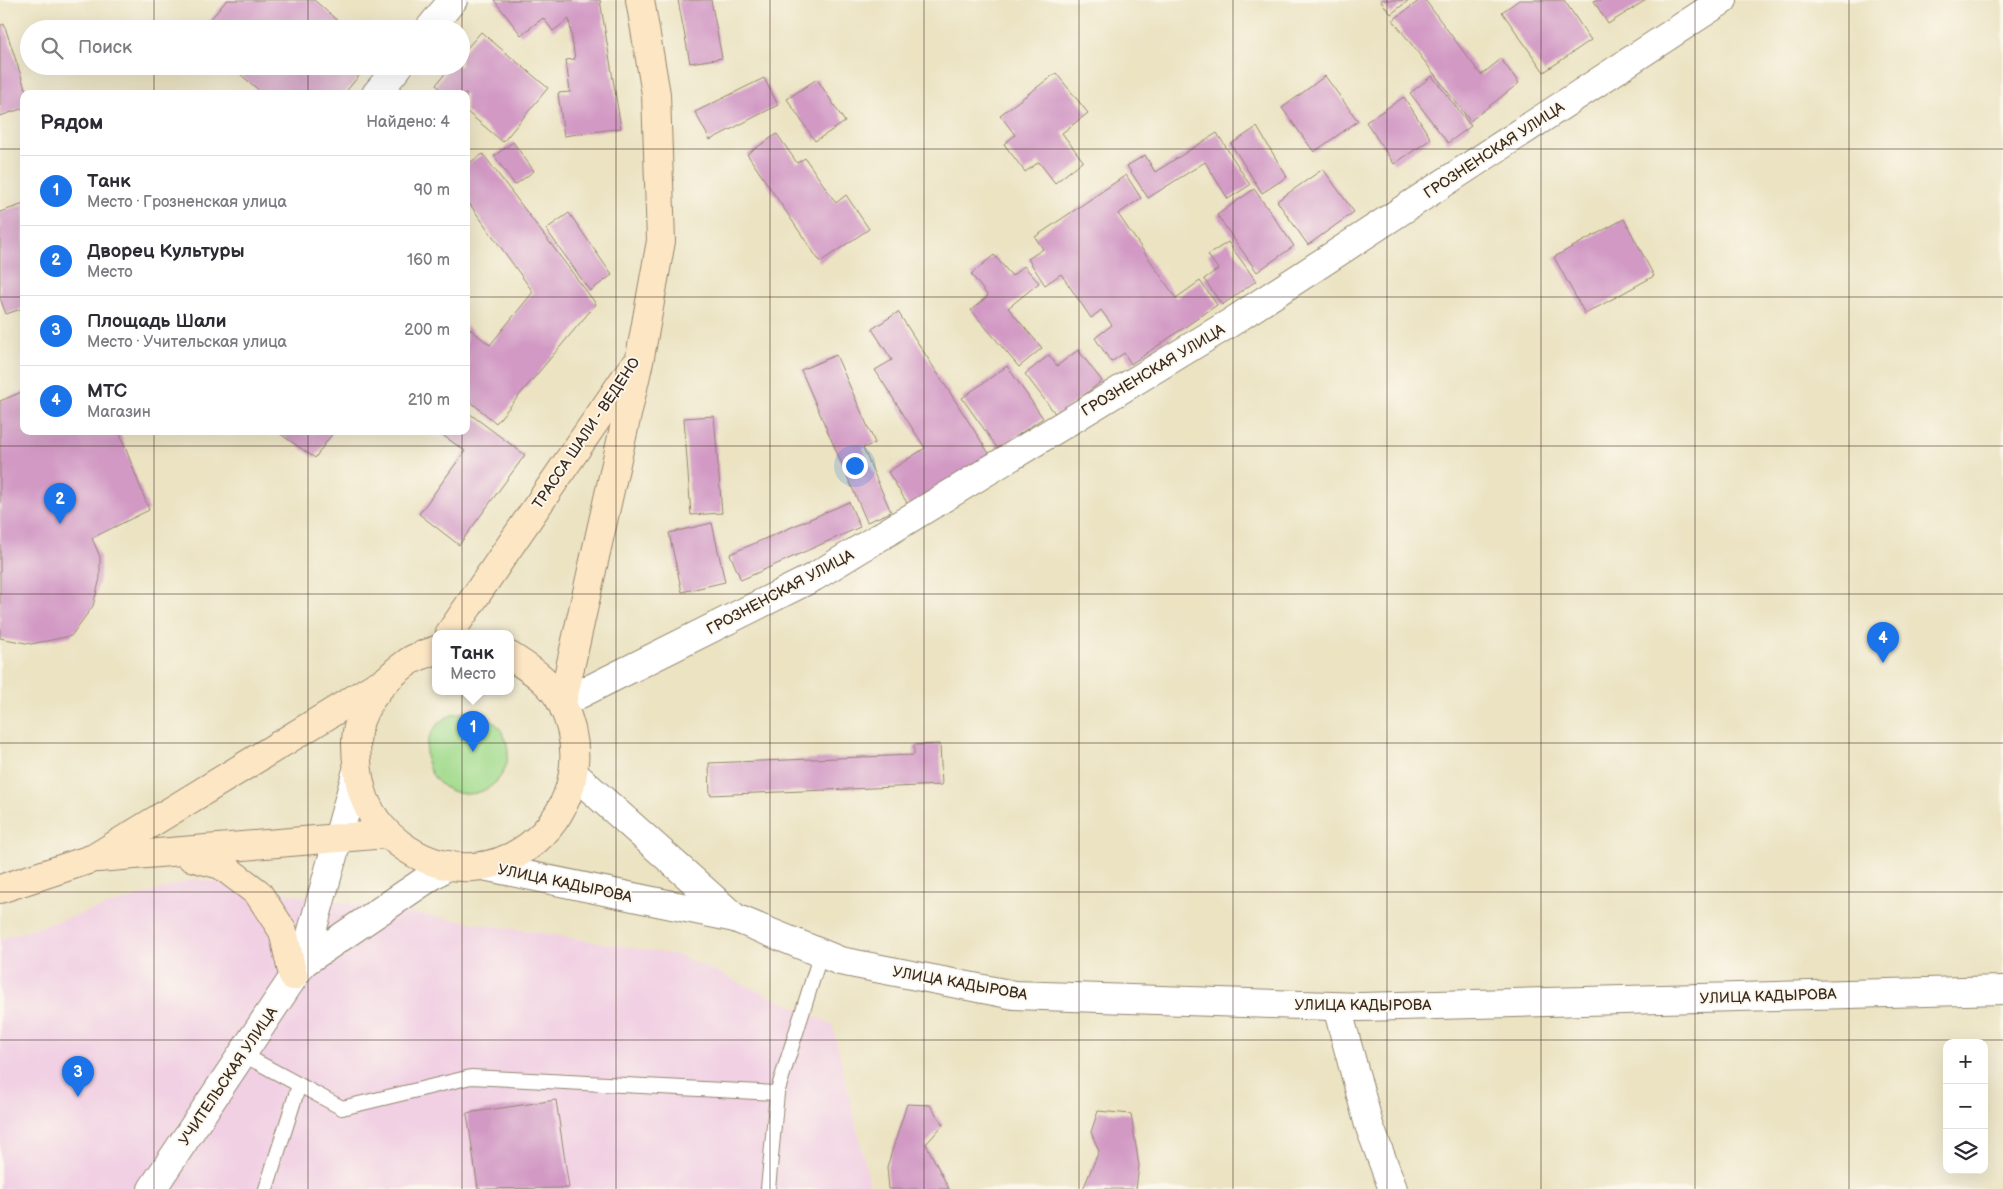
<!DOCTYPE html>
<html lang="ru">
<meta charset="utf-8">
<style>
body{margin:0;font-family:"Balsamiq Sans",sans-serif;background:#f2f2f3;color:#2b2b33}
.controls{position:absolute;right:15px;bottom:15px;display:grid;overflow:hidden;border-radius:10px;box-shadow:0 5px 20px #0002}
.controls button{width:45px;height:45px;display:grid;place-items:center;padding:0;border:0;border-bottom:1px solid #e1e1e2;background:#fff;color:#2b2b33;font:25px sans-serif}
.you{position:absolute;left:854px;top:465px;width:18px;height:18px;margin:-12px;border:4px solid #fff;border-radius:50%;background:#1a73e8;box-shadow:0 0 0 8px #1a73e833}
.badge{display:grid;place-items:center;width:32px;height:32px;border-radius:50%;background:#1a73e8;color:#fff;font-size:16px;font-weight:700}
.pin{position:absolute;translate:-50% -41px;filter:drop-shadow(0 1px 2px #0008)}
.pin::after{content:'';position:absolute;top:26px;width:18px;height:15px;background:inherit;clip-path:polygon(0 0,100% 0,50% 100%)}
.popup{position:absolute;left:432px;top:630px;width:82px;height:65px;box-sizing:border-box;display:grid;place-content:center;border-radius:10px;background:#fff;filter:drop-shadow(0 1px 4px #0005);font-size:16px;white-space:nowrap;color:#7c7c81}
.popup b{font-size:19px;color:#2b2b33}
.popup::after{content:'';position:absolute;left:50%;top:100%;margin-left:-10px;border:10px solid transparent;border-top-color:#fff}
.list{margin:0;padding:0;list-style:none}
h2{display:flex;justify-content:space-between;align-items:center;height:65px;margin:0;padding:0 20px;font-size:21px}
h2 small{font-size:16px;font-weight:400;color:#7c7c81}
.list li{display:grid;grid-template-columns:32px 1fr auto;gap:15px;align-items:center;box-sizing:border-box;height:70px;padding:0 20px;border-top:1px solid #e1e1e2}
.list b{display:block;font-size:19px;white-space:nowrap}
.list p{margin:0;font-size:16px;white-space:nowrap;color:#7c7c81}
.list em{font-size:16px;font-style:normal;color:#7c7c81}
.icon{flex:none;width:28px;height:28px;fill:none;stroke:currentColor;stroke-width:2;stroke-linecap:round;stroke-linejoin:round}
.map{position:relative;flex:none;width:2003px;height:1189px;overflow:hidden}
.search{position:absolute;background:#fff;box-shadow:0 5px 20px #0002;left:20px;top:20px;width:450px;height:55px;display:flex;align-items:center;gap:12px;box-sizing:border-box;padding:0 18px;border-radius:28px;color:#7c7c81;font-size:19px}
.panel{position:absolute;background:#fff;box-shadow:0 5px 20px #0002;left:20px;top:90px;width:450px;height:345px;border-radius:10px}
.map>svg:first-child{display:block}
</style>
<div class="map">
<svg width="2003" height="1189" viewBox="0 0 2003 1189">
<rect width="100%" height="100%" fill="#fbf7ec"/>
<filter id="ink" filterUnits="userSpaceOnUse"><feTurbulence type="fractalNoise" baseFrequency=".02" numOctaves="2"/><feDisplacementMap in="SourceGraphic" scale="10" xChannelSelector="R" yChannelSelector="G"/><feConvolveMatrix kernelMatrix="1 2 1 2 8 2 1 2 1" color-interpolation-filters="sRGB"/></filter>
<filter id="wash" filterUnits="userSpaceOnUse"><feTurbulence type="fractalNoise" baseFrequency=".0096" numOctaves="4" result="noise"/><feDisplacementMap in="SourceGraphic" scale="20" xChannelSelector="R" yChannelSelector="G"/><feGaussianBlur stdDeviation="1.12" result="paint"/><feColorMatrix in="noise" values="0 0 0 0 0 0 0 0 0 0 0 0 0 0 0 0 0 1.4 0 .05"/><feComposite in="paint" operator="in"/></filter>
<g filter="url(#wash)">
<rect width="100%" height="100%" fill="#ebe3c2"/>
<!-- built -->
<polygon fill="#f1d0e3" points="194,879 678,955 832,1024 871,1189 0,1189 0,939"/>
<!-- green -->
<circle fill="#a2db8d" stroke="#6e8256" cx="467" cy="753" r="41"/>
<g id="blocks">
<!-- building -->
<g fill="#d299c5">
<polygon points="227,0 314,0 347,29 202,29"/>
<polygon points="494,0 600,0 621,128 564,136 558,93 570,92 566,60 575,59 569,19 553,31 543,18 521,35"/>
<polygon points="678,0 711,0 722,58 690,63"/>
<polygon points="1380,0 1409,0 1391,14"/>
<polygon points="1420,0 1425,0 1481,75 1501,59 1519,83 1470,121 1393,20"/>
<polygon points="1519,0 1564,0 1591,40 1544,72 1502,12"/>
<polygon points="1596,0 1646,0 1608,24 1594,1"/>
<polygon points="4,24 27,94 24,94 24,108 0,116 0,26"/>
<polygon points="481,32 548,88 503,142 466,111 466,94 446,94 436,85 451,66 461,66 461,55"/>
<polygon points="231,66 367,66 344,94 263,94"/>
<polygon points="1056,73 1088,113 1062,133 1083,161 1055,183 1039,162 1025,172 1004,144 1015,135 1000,115"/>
<polygon points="1325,76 1358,121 1314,152 1282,108"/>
<polygon points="1432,76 1471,126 1448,143 1410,93"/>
<polygon points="764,78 778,105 710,140 695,112"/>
<polygon points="817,79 845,122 815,141 787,99"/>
<polygon points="1404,97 1431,139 1394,164 1366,122"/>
<polygon points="1257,127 1287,177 1262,193 1231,144"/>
<polygon points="1217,133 1250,185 1228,199 1205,162 1148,198 1127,166 1145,155 1155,172"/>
<polygon points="777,134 797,163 805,158 836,203 846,195 869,229 820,262 747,154"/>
<polygon points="513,142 534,171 515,185 494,156"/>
<polygon points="483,154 596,304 496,423 466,398 466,326 490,345 533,292 466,199 466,165"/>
<polygon points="1323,169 1354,212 1308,245 1277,201"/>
<polygon points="1126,175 1141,198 1118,214 1176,298 1200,281 1217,305 1131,364 1124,353 1111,362 1095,338 1112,325 1101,310 1091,318 1061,274 1045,285 1028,259 1043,249 1035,237"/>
<polygon points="1254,189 1294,246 1257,272 1217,215"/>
<polygon points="24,204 24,308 6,314 0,298 0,212"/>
<polygon points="569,213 612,275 590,291 546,229"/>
<polygon points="1624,219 1654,276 1585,314 1554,257"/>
<polygon points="1228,242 1256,281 1222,305 1204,279 1218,269 1208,255"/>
<polygon points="994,255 1012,276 1024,266 1039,283 1008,308 1042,348 1019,367 971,310 988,296 971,274"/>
<polygon points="898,312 990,455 909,506 888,472 925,448 875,370 892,360 872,329"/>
<polygon points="1078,350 1102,381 1057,416 1025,374 1049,355 1057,366"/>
<polygon points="836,355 875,443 863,448 891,512 867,522 801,370"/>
<polygon points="1007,366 1043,418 998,449 962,398"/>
<polygon points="24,391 24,431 119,431 149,510 92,538 100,557 100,578 93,606 71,636 31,644 0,638 0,401"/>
<polygon points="466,411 525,455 459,545 419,514 465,451 437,431 466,431"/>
<polygon points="714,416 722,513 691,515 684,418"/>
<polygon points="276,431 310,433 334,431 315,458"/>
<polygon points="849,502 860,527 741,580 730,554"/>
<polygon points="712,523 725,582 682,592 669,533"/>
<polygon points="940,744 942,785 710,795 709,763 914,755 914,745"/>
<polygon points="556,1100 569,1188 478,1189 467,1113"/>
<polygon points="907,1104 930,1105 943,1125 926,1144 949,1189 889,1189 887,1167"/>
<polygon points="1098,1111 1131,1114 1139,1166 1136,1189 1083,1189 1099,1151 1091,1132"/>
</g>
</g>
</g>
<g filter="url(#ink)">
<use href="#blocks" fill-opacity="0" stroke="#938670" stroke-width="1"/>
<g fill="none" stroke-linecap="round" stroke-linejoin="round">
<!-- service casing -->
<g stroke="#938670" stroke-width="16">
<g id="service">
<polyline points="244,1055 342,1108 471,1077 777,1093 821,953"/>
<polyline points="266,1189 299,1085"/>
<polyline points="768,1189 777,1093"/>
</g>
</g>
<!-- minor casing -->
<g stroke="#938670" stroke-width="30">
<g id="minor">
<polyline points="429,29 453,0"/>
<polyline points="376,94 399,66"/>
<polyline points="562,703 814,577 1230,323 1723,0"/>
<polyline points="1337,1007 1369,1125 1393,1189"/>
</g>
</g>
<!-- tertiary casing -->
<g stroke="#938670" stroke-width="30">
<g id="tertiary">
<polyline points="574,774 734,917"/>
<polyline points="483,866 735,918 840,961 1014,995 1361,1007 2003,990"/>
<polyline points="303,963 448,865"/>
<polyline points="152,1189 303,963 356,774"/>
</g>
</g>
<!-- secondary casing -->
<g stroke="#938670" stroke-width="30">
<g id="secondary">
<polyline points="450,633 632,368"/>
<path d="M436,650C427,654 416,656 408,662C382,680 355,712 356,745C357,787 365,818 400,844C495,915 613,810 562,704C552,682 530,669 510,656"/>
<polyline points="562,703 640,357 661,241 656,94 640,0"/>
<polyline points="191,857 221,865 258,893 283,931 293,976"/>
<polyline points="98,858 387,834"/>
<polyline points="0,889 94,858 377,685"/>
</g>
</g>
<!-- service -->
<use href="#service" stroke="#fff" stroke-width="14"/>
<!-- minor -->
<use href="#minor" stroke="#fff" stroke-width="28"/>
<!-- tertiary -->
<use href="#tertiary" stroke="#fff" stroke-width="28"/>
<!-- secondary -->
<use href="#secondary" stroke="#fce6c4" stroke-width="28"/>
</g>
</g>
<!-- grid -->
<path fill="none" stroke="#3b2a1e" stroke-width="1" stroke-opacity="0.55" d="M154,0V29M308,0V29M462,0V94M616,0V1189M770,0V1189M924,0V1189M1079,0V1189M1233,0V1189M1387,0V1189M1541,0V1189M1695,0V1189M1849,0V1189M154,66V94M308,66V94M0,149H24M466,149H2003M0,297H24M466,297H2003M154,431V1189M308,431V1189M462,431V1189M0,446H2003M0,594H2003M0,743H2003M0,892H2003M0,1040H2003"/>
<g text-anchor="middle" stroke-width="4" stroke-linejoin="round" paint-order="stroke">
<!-- street labels -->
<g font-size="15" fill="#3b2a1e" stroke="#fbf7ec">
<text transform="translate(1494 150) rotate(-33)" y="5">ГРОЗНЕНСКАЯ УЛИЦА</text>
<text transform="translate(1153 370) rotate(-31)" y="5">ГРОЗНЕНСКАЯ УЛИЦА</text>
<text transform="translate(586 433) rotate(-56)" y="5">ТРАССА ШАЛИ - ВЕДЕНО</text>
<text transform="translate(780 592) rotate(-28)" y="5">ГРОЗНЕНСКАЯ УЛИЦА</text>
<text transform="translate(565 883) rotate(12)" y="5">УЛИЦА КАДЫРОВА</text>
<text transform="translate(960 983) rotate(10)" y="5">УЛИЦА КАДЫРОВА</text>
<text transform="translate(1768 996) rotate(-2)" y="5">УЛИЦА КАДЫРОВА</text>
<text x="1363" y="1010">УЛИЦА КАДЫРОВА</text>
<text transform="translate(228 1076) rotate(-56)" y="5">УЧИТЕЛЬСКАЯ УЛИЦА</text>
</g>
</g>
</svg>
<div class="controls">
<button>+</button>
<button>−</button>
<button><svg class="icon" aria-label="layers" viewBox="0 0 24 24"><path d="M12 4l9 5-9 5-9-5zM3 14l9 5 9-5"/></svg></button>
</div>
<div class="you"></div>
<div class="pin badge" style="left:473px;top:752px">1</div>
<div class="popup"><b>Танк</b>Место</div>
<div class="pin badge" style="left:60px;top:524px">2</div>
<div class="pin badge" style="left:78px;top:1097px">3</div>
<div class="pin badge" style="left:1883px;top:663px">4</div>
<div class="search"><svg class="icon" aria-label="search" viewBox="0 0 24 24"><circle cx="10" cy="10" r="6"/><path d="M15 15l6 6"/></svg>Поиск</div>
<section class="panel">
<h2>Рядом<small>Найдено: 4</small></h2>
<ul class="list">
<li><span class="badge">1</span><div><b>Танк</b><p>Место · Грозненская улица</p></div><em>90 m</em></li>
<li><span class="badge">2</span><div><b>Дворец Культуры</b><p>Место</p></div><em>160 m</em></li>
<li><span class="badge">3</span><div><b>Площадь Шали</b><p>Место · Учительская улица</p></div><em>200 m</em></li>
<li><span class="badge">4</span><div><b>МТС</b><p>Магазин</p></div><em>210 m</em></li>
</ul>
</section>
</div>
